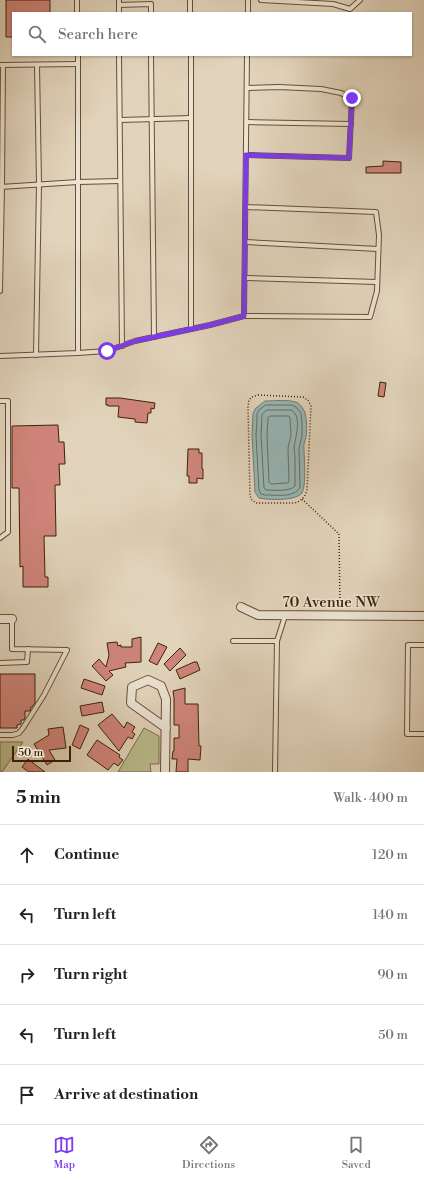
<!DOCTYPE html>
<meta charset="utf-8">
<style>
body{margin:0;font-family:"Libre Bodoni",serif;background:#f6f6f6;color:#202124}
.scale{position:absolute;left:12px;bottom:10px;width:59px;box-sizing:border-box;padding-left:4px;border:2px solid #3c2304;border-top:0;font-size:11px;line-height:14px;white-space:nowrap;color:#3c2304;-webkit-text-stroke:3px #ece3d3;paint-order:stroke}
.stop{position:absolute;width:12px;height:12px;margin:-9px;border:3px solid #7c3aed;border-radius:50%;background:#fff}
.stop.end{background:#7c3aed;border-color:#fff;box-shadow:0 1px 4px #0008}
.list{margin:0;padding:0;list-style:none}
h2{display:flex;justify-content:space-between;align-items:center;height:52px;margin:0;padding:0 16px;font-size:17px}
h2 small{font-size:13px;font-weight:400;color:#757577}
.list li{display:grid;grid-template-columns:26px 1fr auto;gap:12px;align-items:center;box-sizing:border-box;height:60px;padding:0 16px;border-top:1px solid #e0e0e0}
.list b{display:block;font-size:15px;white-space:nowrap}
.list em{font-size:13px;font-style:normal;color:#757577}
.icon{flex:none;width:22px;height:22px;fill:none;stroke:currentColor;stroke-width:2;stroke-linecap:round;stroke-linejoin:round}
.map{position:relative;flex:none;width:424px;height:772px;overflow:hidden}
.search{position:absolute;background:#fff;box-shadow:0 1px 3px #0004;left:12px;right:12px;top:12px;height:44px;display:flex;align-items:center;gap:10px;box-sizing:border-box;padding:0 14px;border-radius:0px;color:#757577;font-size:15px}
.sheet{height:352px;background:#fff}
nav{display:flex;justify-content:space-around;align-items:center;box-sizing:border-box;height:56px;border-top:1px solid #e0e0e0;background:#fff;font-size:11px;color:#757577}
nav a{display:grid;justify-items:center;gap:2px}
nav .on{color:#7c3aed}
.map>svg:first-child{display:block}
</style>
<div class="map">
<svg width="424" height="772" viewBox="0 0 424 772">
<rect width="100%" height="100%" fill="#e2d4bc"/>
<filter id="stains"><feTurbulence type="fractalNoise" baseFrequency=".005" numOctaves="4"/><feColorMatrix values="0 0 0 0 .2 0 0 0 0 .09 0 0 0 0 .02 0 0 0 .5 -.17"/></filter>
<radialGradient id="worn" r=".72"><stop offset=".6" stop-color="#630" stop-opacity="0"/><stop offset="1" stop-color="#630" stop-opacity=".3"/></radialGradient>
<!-- green -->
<g fill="#babb8c" stroke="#7b6f48">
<polygon points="144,728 159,736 159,764 150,764 151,772 118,772"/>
<polygon points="0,742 23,742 2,772 0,772"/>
</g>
<!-- water -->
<path fill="#97b7b8" stroke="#737c70" d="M265,401C273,401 291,399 298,403C301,405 304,410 305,413C307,420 307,429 306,437C305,441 303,445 304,449C304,458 307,488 301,494C294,501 268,500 259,498L255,492L252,435L253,413L256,408Z"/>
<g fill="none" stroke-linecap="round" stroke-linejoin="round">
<!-- shore -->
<g stroke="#6a6d5e" stroke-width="1">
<path d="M266,405H292L296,407L301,413L302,423V436L299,448L300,487C295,498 276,495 265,495L261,494L259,490L256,435L257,420V414L259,410Z"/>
<path d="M267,410H291C303,416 295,438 294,448C294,451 295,454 295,457C295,467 295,476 295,486C289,492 274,490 266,490L264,488L261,435L262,415Z"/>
<polygon points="270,416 289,416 290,418 291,435 288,448 289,482 287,483 271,484 269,482 267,435 268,418"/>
</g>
</g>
<!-- building -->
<g fill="#d0857b" stroke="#3c2304">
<polygon points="6,0 50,0 50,13 13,13 13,37 6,37"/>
<polygon points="383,161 401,162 401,173 366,173 366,167 383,166"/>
<polygon points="380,382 386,383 384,397 378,396"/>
<polygon points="106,398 120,398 155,403 154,409 151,408 151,413 148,413 147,423 135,422 135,419 118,417 119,406 108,406 108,405 106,405"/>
<polygon points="58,425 59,442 64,442 65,464 59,464 60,485 55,485 56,536 44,536 45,577 48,577 48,587 23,587 23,566 20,567 19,488 12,488 12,426"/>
<polygon points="188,449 199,449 199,453 202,453 202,469 203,469 203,479 197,478 197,483 189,483 189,476 187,476"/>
<polygon points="141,637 141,662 125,663 126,667 109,671 113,675 106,681 92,666 99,659 106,667 109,655 107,643 117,642 118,646 121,645 121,647 132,647 132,639"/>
<polygon points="158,643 167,647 157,665 149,661"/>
<polygon points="180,648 186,655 170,671 164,664"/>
<polygon points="194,662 197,662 200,670 180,679 176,670"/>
<polygon points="0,674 35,674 35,703 32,707 31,707 30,711 25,711 25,718 24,720 21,720 21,724 17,725 17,728 0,728"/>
<polygon points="84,679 105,686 102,695 81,688"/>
<polygon points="185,688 185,704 198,704 199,746 201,746 200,760 188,759 188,772 176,772 177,759 172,759 173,751 174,751 174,738 179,738 179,725 174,725 174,698 173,691"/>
<polygon points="102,702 104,712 82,716 80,706"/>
<polygon points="112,714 124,728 127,722 135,727 132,732 135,734 132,739 128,737 119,751 98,725"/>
<polygon points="80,725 89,729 80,749 72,745"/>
<polygon points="63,727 66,748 49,750 55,760 47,765 34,744 49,735 48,729"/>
<polygon points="97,740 120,755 119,757 123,760 118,766 114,763 108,770 87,755"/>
<polygon points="28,759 37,766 45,772 29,772 22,767"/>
</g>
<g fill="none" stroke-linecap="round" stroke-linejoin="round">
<!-- service casing -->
<g stroke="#664f32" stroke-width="6">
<g id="service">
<polyline points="77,0 77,13"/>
<polyline points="119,0 119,13"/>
<polyline points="190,0 190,13"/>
<polyline points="261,0 333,4 350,9 360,0"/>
<polyline points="119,5 151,4 151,13"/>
<polyline points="248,13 248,0"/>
<polyline points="119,55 122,346"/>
<polyline points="151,55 154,337"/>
<polyline points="191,55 191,329"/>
<polyline points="0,65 78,64"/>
<polyline points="120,120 191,118"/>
<polyline points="247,122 351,124"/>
<polyline points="246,155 349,158 352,99 341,93 321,89 279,87 247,88"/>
<polyline points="0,187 78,182 120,181"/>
<polyline points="245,242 378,249"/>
<polyline points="245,278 377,282"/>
<polyline points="0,291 2,187 3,65"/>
<polyline points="244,316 370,317 377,291 379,235 376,212 246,207"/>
<polyline points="78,353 107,351 135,341 210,325 244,316 247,55"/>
<polyline points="36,355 39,184 37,65"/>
<polyline points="0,356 78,353 78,55"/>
<polyline points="0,401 8,401 8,532 0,538"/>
<polyline points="233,641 277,641"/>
<polyline points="424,645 408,645 407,734 424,734"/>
<polyline points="0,663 27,662 28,649"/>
<polyline points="0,735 13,735 19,733 23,728 44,695 67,650 12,649 12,619"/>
<polyline points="275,772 277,641 285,616"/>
</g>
</g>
<!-- minor casing -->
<g stroke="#664f32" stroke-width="10">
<g id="minor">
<polyline points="241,607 258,615 424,616"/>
<polyline points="0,619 12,619"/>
<polyline points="165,772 166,699 161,686 148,680 132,687 131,703 166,728"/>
</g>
</g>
<!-- path -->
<g stroke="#3c2304" stroke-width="1.5" stroke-dasharray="1 2" stroke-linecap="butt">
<path d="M258,395L303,397L308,400L311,406L307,490C305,497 302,501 294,503H256L252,500L250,496L248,407L249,400L252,397Z"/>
<polyline points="302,499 339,534 340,607"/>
</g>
<!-- service -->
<use href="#service" stroke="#ece3d3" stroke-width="4"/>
<!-- minor -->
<use href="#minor" stroke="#ece3d3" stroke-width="8"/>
</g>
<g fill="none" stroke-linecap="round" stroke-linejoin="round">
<!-- route -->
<polyline stroke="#7c3aed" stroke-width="5" points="107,351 135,341 210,325 244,316 246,155 349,158 352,98"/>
</g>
<g text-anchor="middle" stroke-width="3" stroke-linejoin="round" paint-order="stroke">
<!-- street labels -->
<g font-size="15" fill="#3c2304" stroke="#ece3d3">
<text x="331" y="607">70 Avenue NW</text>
</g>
</g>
<rect width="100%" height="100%" filter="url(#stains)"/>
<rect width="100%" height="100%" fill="url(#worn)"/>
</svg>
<div class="scale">50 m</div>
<div class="stop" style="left:107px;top:351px"></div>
<div class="stop end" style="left:352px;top:98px"></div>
<div class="search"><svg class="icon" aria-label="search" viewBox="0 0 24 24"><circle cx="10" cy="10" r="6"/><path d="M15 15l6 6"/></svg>Search here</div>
</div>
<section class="sheet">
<h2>5 min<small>Walk · 400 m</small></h2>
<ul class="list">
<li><svg class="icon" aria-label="ahead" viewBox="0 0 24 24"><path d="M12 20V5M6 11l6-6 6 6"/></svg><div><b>Continue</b></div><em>120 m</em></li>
<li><svg class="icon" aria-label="left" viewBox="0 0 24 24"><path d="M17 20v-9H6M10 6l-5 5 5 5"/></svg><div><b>Turn left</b></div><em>140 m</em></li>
<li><svg class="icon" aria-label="right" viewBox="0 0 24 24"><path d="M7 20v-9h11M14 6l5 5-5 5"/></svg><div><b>Turn right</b></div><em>90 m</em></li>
<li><svg class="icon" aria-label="left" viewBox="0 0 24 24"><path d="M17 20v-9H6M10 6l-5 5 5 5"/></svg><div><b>Turn left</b></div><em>50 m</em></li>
<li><svg class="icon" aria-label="arrive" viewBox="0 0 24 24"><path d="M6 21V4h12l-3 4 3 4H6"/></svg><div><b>Arrive at destination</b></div></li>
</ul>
</section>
<nav>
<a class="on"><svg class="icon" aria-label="map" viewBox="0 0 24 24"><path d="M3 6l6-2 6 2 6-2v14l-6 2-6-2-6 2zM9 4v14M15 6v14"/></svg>Map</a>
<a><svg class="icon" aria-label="directions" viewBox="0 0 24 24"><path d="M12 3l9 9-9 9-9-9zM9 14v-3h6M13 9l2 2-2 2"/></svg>Directions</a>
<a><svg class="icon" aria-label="saved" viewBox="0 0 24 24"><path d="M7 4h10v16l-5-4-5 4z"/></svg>Saved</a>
</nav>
